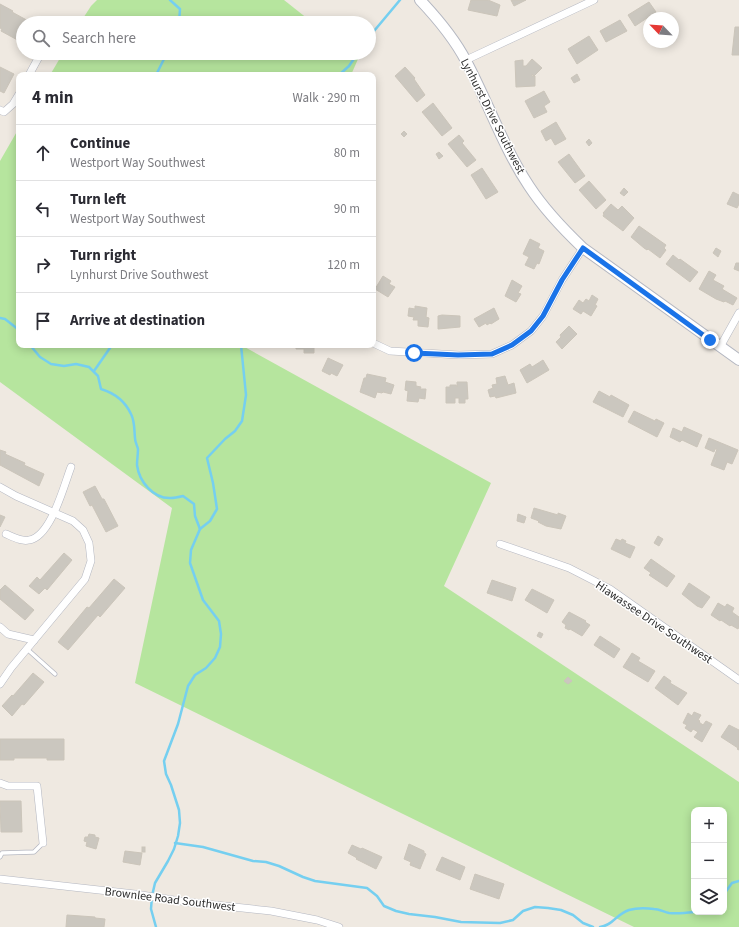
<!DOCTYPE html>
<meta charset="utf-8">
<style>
body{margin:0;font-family:"Source Sans 3",sans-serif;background:#f2f2f3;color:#2b2b33}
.controls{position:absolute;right:12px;bottom:12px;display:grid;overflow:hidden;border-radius:8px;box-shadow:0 2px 10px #0003}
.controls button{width:36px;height:36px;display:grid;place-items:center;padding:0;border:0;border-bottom:1px solid #e1e1e2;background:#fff;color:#2b2b33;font:20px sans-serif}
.compass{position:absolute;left:643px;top:12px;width:36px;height:36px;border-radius:50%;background:#fff;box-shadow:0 2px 10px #0003;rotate:295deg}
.stop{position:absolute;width:12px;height:12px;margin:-9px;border:3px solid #1a73e8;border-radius:50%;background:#fff}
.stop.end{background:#1a73e8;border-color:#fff;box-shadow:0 1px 4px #0008}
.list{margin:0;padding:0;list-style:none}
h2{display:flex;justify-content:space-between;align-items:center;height:52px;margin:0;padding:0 16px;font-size:17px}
h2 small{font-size:13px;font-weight:400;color:#7c7c81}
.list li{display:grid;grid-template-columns:26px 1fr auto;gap:12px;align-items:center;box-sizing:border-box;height:56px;padding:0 16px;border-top:1px solid #e1e1e2}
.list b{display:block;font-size:15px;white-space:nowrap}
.list p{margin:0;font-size:13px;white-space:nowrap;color:#7c7c81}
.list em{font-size:13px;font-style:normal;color:#7c7c81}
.icon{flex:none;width:22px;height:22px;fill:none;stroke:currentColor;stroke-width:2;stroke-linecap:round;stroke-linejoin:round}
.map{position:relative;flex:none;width:739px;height:927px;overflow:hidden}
.search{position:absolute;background:#fff;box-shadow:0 2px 10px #0003;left:16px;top:16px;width:360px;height:44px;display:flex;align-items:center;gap:10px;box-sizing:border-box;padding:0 14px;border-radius:22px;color:#7c7c81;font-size:15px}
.panel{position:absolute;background:#fff;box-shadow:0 2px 10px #0003;left:16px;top:72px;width:360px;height:276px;border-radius:8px}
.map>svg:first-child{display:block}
</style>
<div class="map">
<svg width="739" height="927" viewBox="0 0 739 927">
<rect width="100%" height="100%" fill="#efe9e1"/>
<!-- green -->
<g fill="#b6e59e" fill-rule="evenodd">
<polygon points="97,0 284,0 313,23 80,23 91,6"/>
<polygon points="63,53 350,53 358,59 351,75 50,75"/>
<path d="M19,128V345H241L491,483L444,586L739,782V927H634L135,683L172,508L0,382V161ZM694,810H724V912H694Z"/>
</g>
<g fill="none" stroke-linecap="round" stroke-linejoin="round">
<!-- stream -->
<g stroke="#75cff0" stroke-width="2.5">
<polyline points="170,0 180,9 179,23"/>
<polyline points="369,37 400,0"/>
<polyline points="156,75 167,53"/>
<polyline points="339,75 349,66 358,53"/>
<polyline points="0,318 5,319 19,330"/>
<path d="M30,345L40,357L51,364L64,366L76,364L89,367L98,376L101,389C114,393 125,401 131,414C135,422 134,429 135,438C135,442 137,445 138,449C138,454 137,460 137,465C139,481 153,499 171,498C175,498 179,497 183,496L194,504L195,516L200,529"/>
<polyline points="94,371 112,345"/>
<polyline points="175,843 203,847 253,861 266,862 279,866 303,877 315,881 367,888 377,896 384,906 396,911 409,914 435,917 461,922 500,923 513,920 523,911 535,907 548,908 561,910 573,915 583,923 593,927"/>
<polyline points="724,894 732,883 739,881"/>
<polyline points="156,927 151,909 152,896 155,883 168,861 174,849 178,836 180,823 179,810 171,785 166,774 164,761 178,724 188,686 195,675 206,668 215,658 220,647 221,634 219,621 203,600 190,563 191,550 200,529 210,521 217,509 213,483 207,458 225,439 235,431 242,421 246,395 241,345"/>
<path d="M600,927C614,925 616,914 629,910C636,908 646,908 654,909C659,909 664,912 669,913C678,914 686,913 694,912"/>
</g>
</g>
<!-- building -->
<g fill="#cbc7bf" stroke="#cbc5ba">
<polygon points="471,0 488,0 500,5 497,16 468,10"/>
<polygon points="511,0 526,0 514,6"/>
<polygon points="649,2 656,12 635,26 628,15"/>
<polygon points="0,4 13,11 12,12 32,23 23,23 23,43 1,31 2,29 0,28"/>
<polygon points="620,20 627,31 606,42 600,31"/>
<polygon points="735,27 739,27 739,55 732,55"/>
<polygon points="589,36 598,50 577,64 568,49"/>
<polygon points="532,59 542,68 534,76 532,74 532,76 535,76 535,86 516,87 515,61 523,60 523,66 526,66"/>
<polygon points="0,67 14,74 4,93 0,91"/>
<polygon points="405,67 415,78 414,79 425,95 417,102 395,76"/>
<polygon points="577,74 580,80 574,83 571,78"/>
<polygon points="544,91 550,102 544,106 547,112 534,118 525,101"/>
<polygon points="433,103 452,128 442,136 422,112"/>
<polygon points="556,122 566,139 555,145 551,138 546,141 541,131"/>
<polygon points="404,131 407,134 404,137 401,134"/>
<polygon points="459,135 464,141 462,143 476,160 467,167 448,144"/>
<polygon points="589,139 592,143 589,146 586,142"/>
<polygon points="439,152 443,156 439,159 436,154"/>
<polygon points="569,154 585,176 575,183 558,162"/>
<polygon points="482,168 498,192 486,199 471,175"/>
<polygon points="589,181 606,200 596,209 579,190"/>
<polygon points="624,188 628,192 624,196 620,193"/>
<polygon points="733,192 739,195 739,204 737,208 727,204"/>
<polygon points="611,204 618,210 622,206 634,218 623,231 603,216 604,214 603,213"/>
<polygon points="639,226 666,245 664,248 666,250 660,258 648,249 647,250 644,248 631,237"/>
<polygon points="530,239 540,244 538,248 544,251 539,264 537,263 534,269 525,265 529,257 523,254"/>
<polygon points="716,248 721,251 718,257 713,253"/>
<polygon points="673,255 679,260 680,259 698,272 690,282 666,264"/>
<polygon points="736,263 739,263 739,271 734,269"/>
<polygon points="709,271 716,275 713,280 724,286 722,289 737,298 733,305 725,301 724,302 716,299 699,289"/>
<polygon points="383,276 391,281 389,284 395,287 388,297 375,289"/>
<polygon points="512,280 522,286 518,293 521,294 516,302 505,296"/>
<polygon points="592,295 598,299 595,305 597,306 591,316 583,311 581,314 573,309 579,300 583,303 586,299 589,301"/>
<polygon points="415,306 427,308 426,317 429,318 428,327 418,326 418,320 413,320 414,317 408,316 409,308 415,309"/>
<polygon points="494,308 499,319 491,324 490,323 487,325 486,323 479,327 474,319"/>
<polygon points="442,315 460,316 460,327 438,329 438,316"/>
<polygon points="569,326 577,334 562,349 556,342 561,337 560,335"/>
<polygon points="296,345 314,345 314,353 304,353 304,349 296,349"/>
<polygon points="328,358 343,365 337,376 331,373 330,375 322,371"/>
<polygon points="543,360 549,370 527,383 520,370 530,364 532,367"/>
<polygon points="367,374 386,378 385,382 394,385 391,394 383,392 382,393 377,392 375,398 360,392 364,378 366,378"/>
<polygon points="505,376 508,385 514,383 516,393 496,398 495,396 490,397 488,390 493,388 492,385 497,384 496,378"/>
<polygon points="406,381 416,382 416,386 421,387 420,389 426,389 425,399 419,398 418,402 407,401 408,391 405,390"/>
<polygon points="457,382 467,382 468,399 465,399 465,403 459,403 459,398 455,398 455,403 446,403 446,387 450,387 450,385 456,385 457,387"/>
<polygon points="599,391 610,397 611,395 629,405 623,417 593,402"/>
<polygon points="634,411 655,421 656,419 664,423 657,437 628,422"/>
<polygon points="684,427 702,435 697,447 682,440 680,442 670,437 673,428 682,432"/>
<polygon points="709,438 738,450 732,464 727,462 724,470 711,465 717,449 715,449 714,452 705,448"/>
<polygon points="0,450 6,452 5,454 25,463 24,465 44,474 39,486 0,465"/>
<polygon points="95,486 102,499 104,499 118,526 106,532 92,505 90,506 83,492"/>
<polygon points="534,508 558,515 558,513 566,516 561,529 546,526 538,522 539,521 531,518"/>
<polygon points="518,514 526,517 524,523 517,521"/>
<polygon points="0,515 5,517 0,527"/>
<polygon points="658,536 663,539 659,546 654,543"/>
<polygon points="616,539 621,541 622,539 626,541 625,543 635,547 630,558 611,549"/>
<polygon points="64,553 72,560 47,590 45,588 39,594 29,586 37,577 40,580"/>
<polygon points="651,559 675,576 667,587 649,575 651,573 644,568"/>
<polygon points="114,579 125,588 100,617 98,615 68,650 58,642 87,607 89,608"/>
<polygon points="492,580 516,588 512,601 487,593"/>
<polygon points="689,583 710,597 702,608 697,606 682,594"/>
<polygon points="5,585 34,610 25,620 0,599 0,590"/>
<polygon points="532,589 554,600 547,613 525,600"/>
<polygon points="718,603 725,607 727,604 734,608 732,612 739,617 739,627 738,629 731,625 730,626 721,620 720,621 711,615"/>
<polygon points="569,612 586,621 585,622 590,625 582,636 570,629 569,630 565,628 566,625 562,622"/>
<polygon points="539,632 543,634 541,638 537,636"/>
<polygon points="600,636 620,649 614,658 594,645"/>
<polygon points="632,653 640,658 638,661 655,671 648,682 623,667"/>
<polygon points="33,673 44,682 24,705 22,704 12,716 2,706 12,695 13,696"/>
<polygon points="664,676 671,681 670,683 687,693 678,705 655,688"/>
<polygon points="568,677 572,681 568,684 564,681"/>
<polygon points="694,712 701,715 698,720 700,721 699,722 703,725 706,721 712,724 702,742 694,737 698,732 693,729 691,732 685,728 687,725 683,723 688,713 692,716"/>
<polygon points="729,725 739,730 739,750 737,749 738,748 721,737"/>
<polygon points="0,739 64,739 64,760 47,760 47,758 14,758 14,760 0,760"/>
<polygon points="0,801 21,801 22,832 1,832"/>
<polygon points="89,834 95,835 95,837 99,838 96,849 86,846 87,842 84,841 85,837 88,837"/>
<polygon points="409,844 424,851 424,853 426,854 420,869 410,865 411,862 404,859"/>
<polygon points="352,845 361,849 362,848 382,857 376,869 356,859 357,858 348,853"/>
<rect x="142" y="847" width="3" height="5"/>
<polygon points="125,851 142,853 140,865 123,862"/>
<polygon points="442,857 465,867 460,880 436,870"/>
<polygon points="475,874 504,884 499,899 470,889"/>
<polygon points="67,915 95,917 95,918 105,919 104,927 66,927"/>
</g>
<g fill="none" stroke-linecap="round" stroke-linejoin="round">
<!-- lane casing -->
<g stroke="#b4b7c1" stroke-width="5">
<g id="lane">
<polyline points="27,649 55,674"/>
<polyline points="0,857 2,853 34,852 43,843"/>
</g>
</g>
<!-- street casing -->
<g stroke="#b4b7c1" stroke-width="8">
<g id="street">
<polyline points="466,60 594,0"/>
<polyline points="29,75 41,53"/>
<polyline points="0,110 4,112 13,104 19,94"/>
<polyline points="373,343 390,351 459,355 492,354 512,345 531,331 543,316 562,280 583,248"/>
<polyline points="720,347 739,313"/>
<polyline points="0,487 16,496 73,521 83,530 89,543 91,561 85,579 11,668 0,684"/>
<path d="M6,534C13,537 22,542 29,540C51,537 64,485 71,467"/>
<polyline points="500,544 569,568 610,589 739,680"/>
<polyline points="0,627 8,634 34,640"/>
<polyline points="0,783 8,786 37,786 43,843"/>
<polyline points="0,879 135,894 187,902 271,911 317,920 339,927"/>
</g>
</g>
<!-- secondary casing -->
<g stroke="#b4b7c1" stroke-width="12">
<path id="secondary" d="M420,0C437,18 454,38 466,61C488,102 503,147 529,186C544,209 563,229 583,248L739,360"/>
</g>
<!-- lane -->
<use href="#lane" stroke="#fff" stroke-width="3.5"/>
<!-- street -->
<use href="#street" stroke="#fff" stroke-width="7"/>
<!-- secondary -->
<use href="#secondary" stroke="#fff" stroke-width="10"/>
</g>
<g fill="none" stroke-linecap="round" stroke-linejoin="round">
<!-- route -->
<polyline stroke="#1a73e8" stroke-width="5" points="414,353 458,355 492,354 512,345 531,331 543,316 562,280 583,248 710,340"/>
</g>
<g text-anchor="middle" stroke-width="3" stroke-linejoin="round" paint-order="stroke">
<!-- street labels -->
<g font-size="12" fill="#2e2e2e" stroke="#fff">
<text transform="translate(493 116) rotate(63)" y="4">Lynhurst Drive Southwest</text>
<text transform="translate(654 622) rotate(34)" y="4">Hiawassee Drive Southwest</text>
<text transform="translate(170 899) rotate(7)" y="4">Brownlee Road Southwest</text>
</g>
</g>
</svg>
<div class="controls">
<button>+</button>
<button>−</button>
<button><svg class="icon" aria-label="layers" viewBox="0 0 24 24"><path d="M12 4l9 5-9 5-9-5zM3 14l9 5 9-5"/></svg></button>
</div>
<svg class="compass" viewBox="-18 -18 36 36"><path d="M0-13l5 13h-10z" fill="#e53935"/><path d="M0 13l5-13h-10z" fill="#7c7c81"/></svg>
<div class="stop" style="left:414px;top:353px"></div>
<div class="stop end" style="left:710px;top:340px"></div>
<div class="search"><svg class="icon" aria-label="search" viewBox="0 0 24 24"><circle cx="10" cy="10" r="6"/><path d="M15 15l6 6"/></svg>Search here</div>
<section class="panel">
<h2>4 min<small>Walk · 290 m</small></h2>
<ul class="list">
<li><svg class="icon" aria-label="ahead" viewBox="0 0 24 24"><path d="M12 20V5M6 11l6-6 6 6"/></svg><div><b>Continue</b><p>Westport Way Southwest</p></div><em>80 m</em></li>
<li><svg class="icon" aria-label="left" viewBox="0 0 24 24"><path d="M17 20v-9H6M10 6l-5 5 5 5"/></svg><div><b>Turn left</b><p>Westport Way Southwest</p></div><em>90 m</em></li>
<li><svg class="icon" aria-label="right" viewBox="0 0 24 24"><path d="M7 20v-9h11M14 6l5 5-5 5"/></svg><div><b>Turn right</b><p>Lynhurst Drive Southwest</p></div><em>120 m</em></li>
<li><svg class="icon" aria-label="arrive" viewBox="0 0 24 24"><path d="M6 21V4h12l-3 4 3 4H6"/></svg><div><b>Arrive at destination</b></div></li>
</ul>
</section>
</div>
